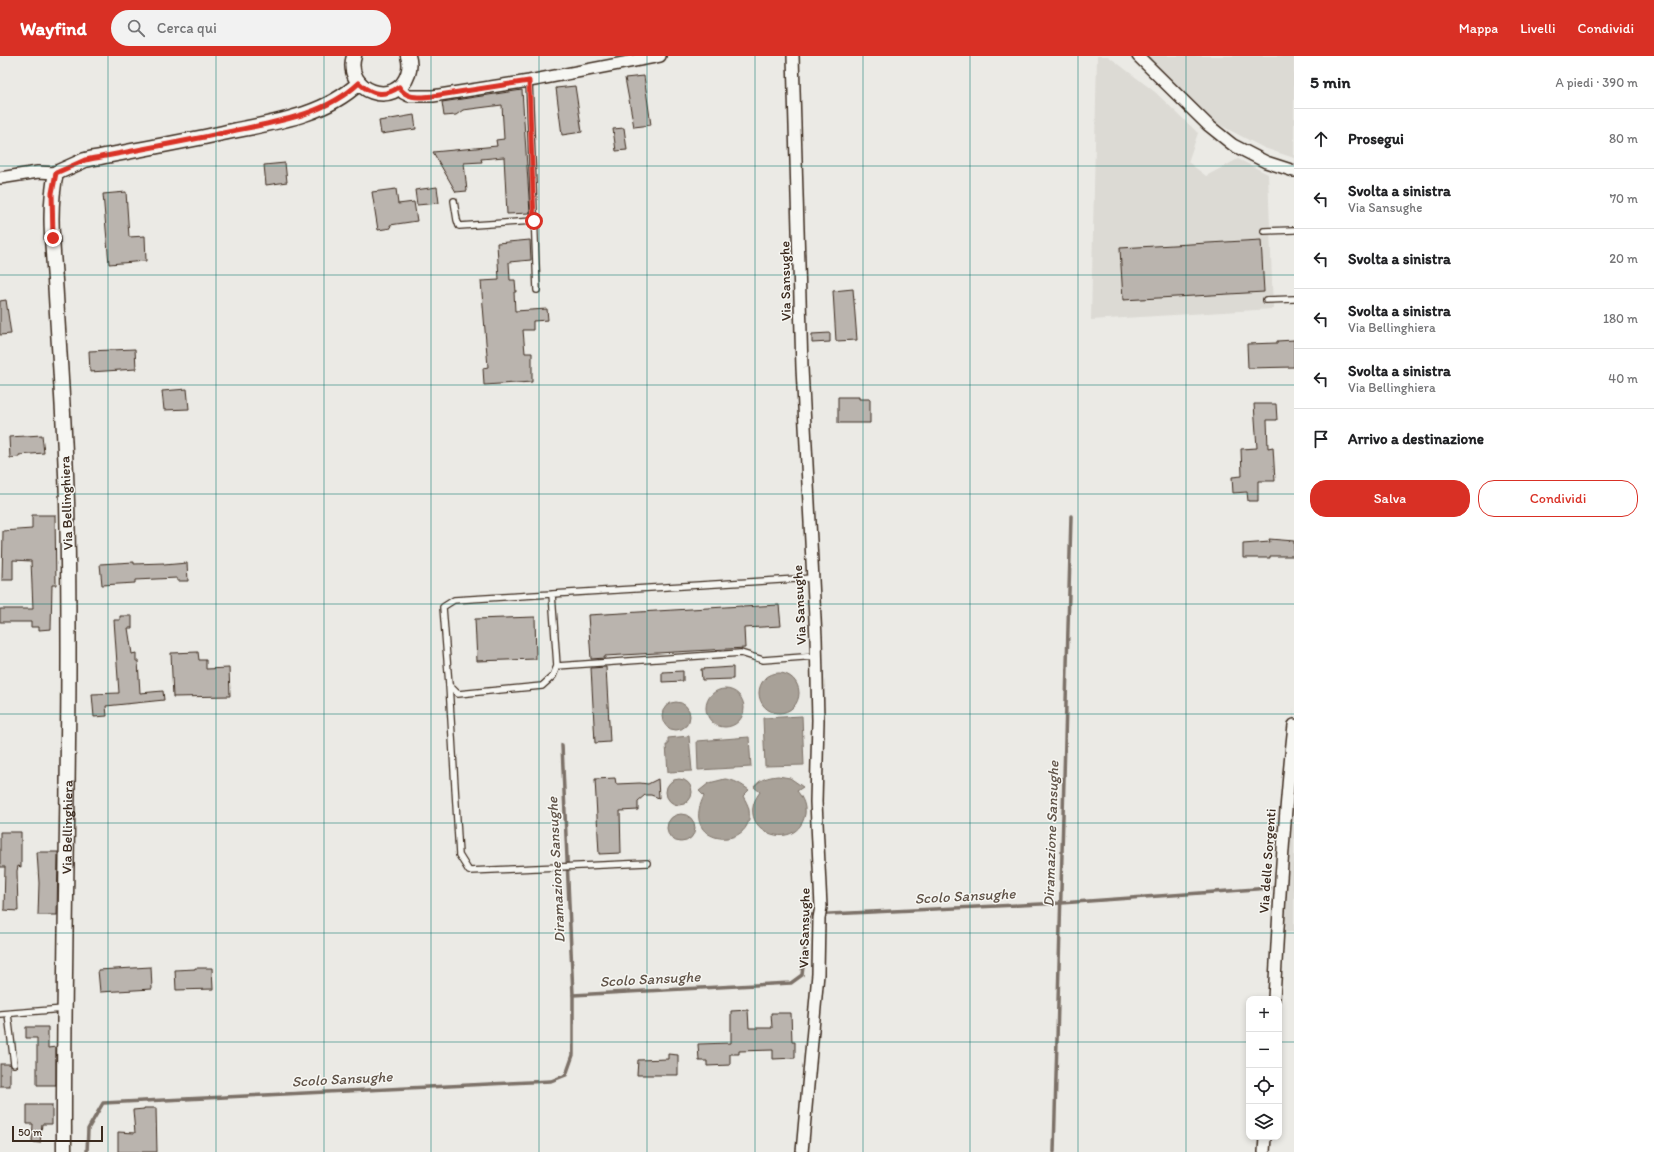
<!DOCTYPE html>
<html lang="it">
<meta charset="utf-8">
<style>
body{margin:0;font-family:Itim,sans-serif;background:#f2f2f2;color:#202124}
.controls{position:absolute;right:12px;bottom:12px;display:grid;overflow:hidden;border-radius:8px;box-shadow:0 2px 6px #0003}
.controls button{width:36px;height:36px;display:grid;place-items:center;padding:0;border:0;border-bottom:1px solid #e0e0e0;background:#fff;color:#202124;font:20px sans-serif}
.scale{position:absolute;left:12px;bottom:10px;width:91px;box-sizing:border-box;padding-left:4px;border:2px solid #3b2a1e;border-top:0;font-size:11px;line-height:14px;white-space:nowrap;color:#3b2a1e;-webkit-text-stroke:3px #f6f6f2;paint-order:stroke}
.stop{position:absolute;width:12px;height:12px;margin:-9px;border:3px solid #d93025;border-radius:50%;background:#fff}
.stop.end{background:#d93025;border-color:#fff;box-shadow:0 1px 4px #0008}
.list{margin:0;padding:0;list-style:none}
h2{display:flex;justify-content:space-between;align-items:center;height:52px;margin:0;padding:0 16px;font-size:17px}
h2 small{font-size:13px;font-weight:400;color:#757577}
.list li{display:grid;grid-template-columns:26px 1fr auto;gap:12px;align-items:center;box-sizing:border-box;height:60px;padding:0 16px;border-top:1px solid #e0e0e0}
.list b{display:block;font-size:15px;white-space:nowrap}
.list p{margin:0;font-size:13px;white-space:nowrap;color:#757577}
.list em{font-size:13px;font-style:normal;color:#757577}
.actions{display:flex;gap:8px;padding:12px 16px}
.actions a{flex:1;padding:9px 0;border:1px solid #d93025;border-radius:16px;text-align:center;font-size:14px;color:#d93025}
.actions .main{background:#d93025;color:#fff}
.icon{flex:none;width:22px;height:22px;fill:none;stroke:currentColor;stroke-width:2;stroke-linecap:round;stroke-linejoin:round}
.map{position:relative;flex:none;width:1294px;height:1096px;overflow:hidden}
header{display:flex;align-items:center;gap:24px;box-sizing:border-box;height:56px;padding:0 20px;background:#d93025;color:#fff}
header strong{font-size:19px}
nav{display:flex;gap:22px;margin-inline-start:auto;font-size:14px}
.search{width:280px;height:36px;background:#f2f2f2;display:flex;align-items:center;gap:10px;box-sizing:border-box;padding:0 14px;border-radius:22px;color:#757577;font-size:15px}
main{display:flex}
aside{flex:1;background:#fff}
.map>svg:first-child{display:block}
</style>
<header>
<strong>Wayfind</strong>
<div class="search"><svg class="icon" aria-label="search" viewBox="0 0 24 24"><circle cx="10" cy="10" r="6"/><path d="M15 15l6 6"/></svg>Cerca qui</div>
<nav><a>Mappa</a><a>Livelli</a><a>Condividi</a></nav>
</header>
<main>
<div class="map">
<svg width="1294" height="1096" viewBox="0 0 1294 1096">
<rect width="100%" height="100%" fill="#ebeae5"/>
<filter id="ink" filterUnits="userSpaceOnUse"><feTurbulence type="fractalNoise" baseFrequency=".025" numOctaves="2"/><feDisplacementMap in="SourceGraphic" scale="8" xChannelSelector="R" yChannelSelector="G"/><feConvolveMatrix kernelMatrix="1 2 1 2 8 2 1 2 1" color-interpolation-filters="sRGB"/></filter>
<g filter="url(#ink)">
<!-- built -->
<g fill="#dcdad4">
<polygon points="1097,0 1108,0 1155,36 1198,77 1188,106 1206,120 1238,103 1268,118 1273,253 1091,264"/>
<polygon points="1129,0 1294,0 1294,102 1264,92 1195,56"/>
<polygon points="1294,650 1294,876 1278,877"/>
</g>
<!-- water -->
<g fill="#a8a198" stroke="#7c7167">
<circle cx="779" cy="637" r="20"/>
<circle cx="725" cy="652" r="19"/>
<circle cx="676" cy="660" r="14"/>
<polygon points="802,660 804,709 765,710 763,662"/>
<polygon points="689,680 692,715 668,716 666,689 668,689 668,682"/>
<polygon points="749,681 751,711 698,714 697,685"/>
<path d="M778,720L790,722L803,731L797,735C803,742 806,750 805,758C797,800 731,774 760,736L754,731C760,723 768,721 778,720Z"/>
<circle cx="679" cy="736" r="13"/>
<path d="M725,723C734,724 741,728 749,734L743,740C745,744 748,748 749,754C755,796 678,791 704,740L699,735L709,727Z"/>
<circle cx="681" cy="772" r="14"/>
</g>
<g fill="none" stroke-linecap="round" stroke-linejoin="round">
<!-- stream -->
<g stroke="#7c7167" stroke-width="3.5">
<polyline points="562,689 573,939"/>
<polyline points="87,1096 88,1073 103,1047 551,1025 566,1019 573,999 573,939 791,927 802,919 809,859 1061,847 1270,832"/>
<polyline points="1054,1096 1071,460"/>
</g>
</g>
<!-- building -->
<g fill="#bab4ae" stroke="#3b2a1e">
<polygon points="644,20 651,69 634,71 625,22"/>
<polygon points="575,30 582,76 562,79 556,32"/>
<polygon points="522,34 530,157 507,158 504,101 481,103 482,106 464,107 467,135 456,136 433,96 497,90 496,84 504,83 502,49 463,54 456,59 444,60 442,46"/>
<polygon points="414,59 416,73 381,78 379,65"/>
<polygon points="624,72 627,94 616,95 613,73"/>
<polygon points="285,107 287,126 266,129 264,109"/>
<polygon points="437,131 439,147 417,149 415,134"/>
<polygon points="396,133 398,148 414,146 417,165 390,169 391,172 378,174 372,136"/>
<polygon points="126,136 129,181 145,180 146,205 109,208 103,138"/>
<polygon points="530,184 531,204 509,206 510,224 515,224 516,236 514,236 515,255 547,253 548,264 533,265 533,274 523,274 525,297 532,297 532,326 484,329 483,312 488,311 481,225 499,224 497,187"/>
<polygon points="1261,184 1264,236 1123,244 1120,192"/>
<polygon points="853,233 857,284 836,285 833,235"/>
<polygon points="6,244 11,278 0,279 0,245"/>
<polygon points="830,277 830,286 812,287 812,278"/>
<polygon points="1294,284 1294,311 1248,312 1247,288 1277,287 1277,285"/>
<polygon points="135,293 136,313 90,316 89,295"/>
<polygon points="187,333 189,353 164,354 162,335"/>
<polygon points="838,341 859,341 859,343 870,343 870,367 838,367"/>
<polygon points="1254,348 1276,348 1277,364 1267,364 1268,392 1273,391 1275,425 1258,425 1258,445 1248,445 1247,436 1233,437 1232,421 1242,420 1241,393 1257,392"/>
<polygon points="42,379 44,397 19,399 19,401 10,402 9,381"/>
<polygon points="32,459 55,459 56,529 52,529 51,573 39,574 39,571 31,571 31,566 0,566 0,553 33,553 31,505 13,504 13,524 2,524 3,475 32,473"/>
<polygon points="1269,483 1294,485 1294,500 1270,500 1270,502 1243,502 1243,488 1270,486"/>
<polygon points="134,506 134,508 164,507 164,509 187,507 188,525 177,525 177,522 135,524 135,527 102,529 100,508"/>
<polygon points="779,549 781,570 744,572 745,592 605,600 605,602 591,603 588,559 742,550 742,551"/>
<polygon points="120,560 132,560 132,572 128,572 132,598 136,597 136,605 138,605 140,637 163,635 164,644 106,650 107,660 94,661 92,638 119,637 114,564 120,564"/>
<polygon points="535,561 536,603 477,605 475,563"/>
<polygon points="198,596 199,604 206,604 206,613 229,612 230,640 173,641 171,597"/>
<polygon points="606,611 610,686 595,687 591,612"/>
<polygon points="733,611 733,623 702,624 701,613"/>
<polygon points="683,615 683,625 662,626 662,616"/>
<polygon points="615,722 616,728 640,727 648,728 658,723 659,742 651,739 645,739 638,745 638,754 620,755 621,797 599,798 595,723"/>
<polygon points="0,776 21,776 21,811 18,810 17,815 18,855 4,854 5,811 0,811"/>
<polygon points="37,796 58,796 57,859 38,859 39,827"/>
<polygon points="151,911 152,933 100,936 98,914"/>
<polygon points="195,912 212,912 213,933 176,934 175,914 195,913"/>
<polygon points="748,954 749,972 772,972 771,957 791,957 792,986 795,986 795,1002 773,1003 773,994 739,995 739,998 730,998 730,1009 707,1010 707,1005 699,1005 698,988 731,987 731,955"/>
<polygon points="26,971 48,971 48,992 56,991 56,1029 37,1029 37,982 26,982"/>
<polygon points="668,998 678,999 678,1019 637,1019 638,1004 668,1003"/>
<rect x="0" y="1008" width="10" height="22"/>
<polygon points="27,1049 52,1049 52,1068 42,1068 40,1087 32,1086 33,1068 27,1068"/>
<polygon points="144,1052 156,1052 157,1096 118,1096 118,1076 135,1077 133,1054 144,1053"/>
</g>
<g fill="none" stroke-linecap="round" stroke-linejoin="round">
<!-- service casing -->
<g stroke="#3b2a1e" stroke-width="8">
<g id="service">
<polyline points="529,25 537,234"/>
<polyline points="454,145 457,164 459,170 534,165"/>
<polyline points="1264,175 1294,174"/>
<polyline points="1266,244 1294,243"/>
<polyline points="552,538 557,610 553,620 542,630 458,638 449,629 443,551 454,544 813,522"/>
<polyline points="557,610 741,597 763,604 817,600"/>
<polyline points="449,629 459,799 469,815 647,807"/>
<polyline points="0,958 64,953"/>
<polyline points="8,958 14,1008"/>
</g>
</g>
<!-- minor casing -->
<g stroke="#3b2a1e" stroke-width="14">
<g id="minor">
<polyline points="793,0 802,312 816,582 818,664 816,746 821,851 819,862 818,918 802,1096"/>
<polyline points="1138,0 1208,69 1233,89 1266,106 1294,115"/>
<polyline points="399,31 403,37 409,40 433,40 529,25 660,0"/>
<polyline points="0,122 38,116 56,117"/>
<path d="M1274,943C1279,851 1284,760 1294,669"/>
<polyline points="1264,1096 1265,1081"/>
</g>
</g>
<!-- tertiary casing -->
<g stroke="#3b2a1e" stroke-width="17">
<g id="tertiary">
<path d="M354,0C343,35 396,54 408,18C410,12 410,6 408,0"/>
<path id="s1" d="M64,1096C63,879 72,663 67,446C65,377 60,309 56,240C54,199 47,157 56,117L85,104C131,95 177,87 223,77C270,67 323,61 359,27"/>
</g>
</g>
<!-- service -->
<use href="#service" stroke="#f6f6f2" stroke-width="5.5"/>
<!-- minor -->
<use href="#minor" stroke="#f6f6f2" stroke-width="11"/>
<!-- tertiary -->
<use href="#tertiary" stroke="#f6f6f2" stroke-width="14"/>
</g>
</g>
<g fill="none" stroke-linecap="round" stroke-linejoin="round" filter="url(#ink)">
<!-- route -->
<path stroke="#d93025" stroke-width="5" d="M53,182L52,137L56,117L85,104C131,95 177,87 223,77C269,67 323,61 359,27C371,39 385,41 399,31C407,44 420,41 433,40L529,25L534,165"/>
</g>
<!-- grid -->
<path fill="none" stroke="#0f766e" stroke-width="1" stroke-opacity="0.55" d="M108,0V1096M216,0V1096M324,0V1096M431,0V1096M539,0V1096M647,0V1096M755,0V1096M863,0V1096M970,0V1096M1078,0V1096M1186,0V1096M0,110H1294M0,219H1294M0,329H1294M0,438H1294M0,548H1294M0,658H1294M0,767H1294M0,877H1294M0,986H1249M1279,986H1294"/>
<g text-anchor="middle" stroke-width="3" stroke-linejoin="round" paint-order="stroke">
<!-- street labels -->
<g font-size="14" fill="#3b2a1e" stroke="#f6f6f2">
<text transform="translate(785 225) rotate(-91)" y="5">Via Sansughe</text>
<text transform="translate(66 447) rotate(-92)" y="5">Via Bellinghiera</text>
<text transform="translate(799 549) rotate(-93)" y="5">Via Sansughe</text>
<text dy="5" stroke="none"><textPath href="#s1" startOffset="325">Via Bellinghiera</textPath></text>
<text transform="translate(1267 805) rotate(-86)" y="5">Via delle Sorgenti</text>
<text transform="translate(804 872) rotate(-89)" y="5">Via Sansughe</text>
</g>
<!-- water labels -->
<g font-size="15" font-style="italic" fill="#615449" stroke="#f6f6f2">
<text transform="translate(1051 778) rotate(-88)" y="5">Diramazione Sansughe</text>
<text transform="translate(556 814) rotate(-93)" y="5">Diramazione Sansughe</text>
<text transform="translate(965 840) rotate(-3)" y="5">Scolo Sansughe</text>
<text transform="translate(650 923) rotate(-3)" y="5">Scolo Sansughe</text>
<text transform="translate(342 1023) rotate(-3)" y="5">Scolo Sansughe</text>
</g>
</g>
</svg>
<div class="controls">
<button>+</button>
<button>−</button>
<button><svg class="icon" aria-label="locate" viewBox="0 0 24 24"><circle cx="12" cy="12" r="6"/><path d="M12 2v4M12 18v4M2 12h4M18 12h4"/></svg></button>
<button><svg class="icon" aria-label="layers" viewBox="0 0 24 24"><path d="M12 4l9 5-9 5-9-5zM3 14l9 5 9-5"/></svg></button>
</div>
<div class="scale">50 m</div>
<div class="stop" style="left:534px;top:165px"></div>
<div class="stop end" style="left:53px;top:182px"></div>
</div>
<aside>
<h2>5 min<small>A piedi · 390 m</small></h2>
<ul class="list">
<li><svg class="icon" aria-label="ahead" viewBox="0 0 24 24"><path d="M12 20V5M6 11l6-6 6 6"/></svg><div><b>Prosegui</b></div><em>80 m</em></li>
<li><svg class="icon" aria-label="left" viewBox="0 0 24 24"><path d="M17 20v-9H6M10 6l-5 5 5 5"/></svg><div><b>Svolta a sinistra</b><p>Via Sansughe</p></div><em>70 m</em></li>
<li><svg class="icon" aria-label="left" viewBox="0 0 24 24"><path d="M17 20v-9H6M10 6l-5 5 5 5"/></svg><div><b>Svolta a sinistra</b></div><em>20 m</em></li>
<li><svg class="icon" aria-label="left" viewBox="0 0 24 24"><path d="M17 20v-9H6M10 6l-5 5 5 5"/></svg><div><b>Svolta a sinistra</b><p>Via Bellinghiera</p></div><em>180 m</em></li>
<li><svg class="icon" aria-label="left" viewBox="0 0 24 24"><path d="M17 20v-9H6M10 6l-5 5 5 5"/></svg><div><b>Svolta a sinistra</b><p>Via Bellinghiera</p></div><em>40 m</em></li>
<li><svg class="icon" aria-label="arrive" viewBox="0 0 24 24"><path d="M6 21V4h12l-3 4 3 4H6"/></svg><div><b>Arrivo a destinazione</b></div></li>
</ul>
<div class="actions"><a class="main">Salva</a><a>Condividi</a></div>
</aside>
</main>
